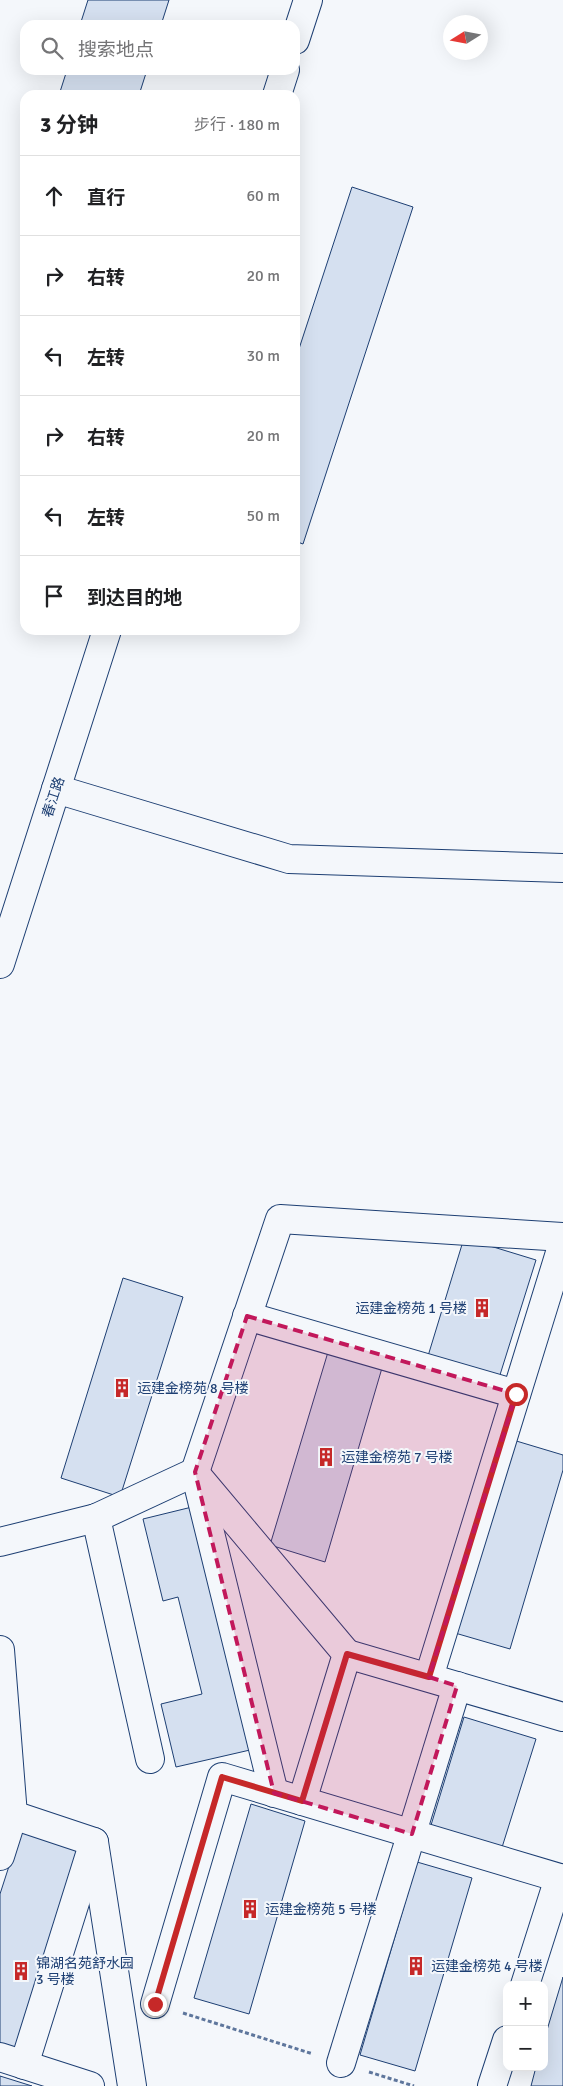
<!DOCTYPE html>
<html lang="zh">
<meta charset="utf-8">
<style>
body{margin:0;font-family:Signika,"Noto Sans SC",sans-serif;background:#f2f2f2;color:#202124}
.controls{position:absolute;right:15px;bottom:15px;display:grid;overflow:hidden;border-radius:10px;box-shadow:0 5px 20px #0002}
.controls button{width:45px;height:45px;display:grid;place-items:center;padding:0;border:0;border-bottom:1px solid #e0e0e0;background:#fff;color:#202124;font:25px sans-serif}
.compass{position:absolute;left:443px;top:15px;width:45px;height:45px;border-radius:50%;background:#fff;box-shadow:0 5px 20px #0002;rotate:259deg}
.stop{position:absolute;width:15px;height:15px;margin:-11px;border:4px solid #c62828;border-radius:50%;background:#fff}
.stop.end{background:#c62828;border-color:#fff;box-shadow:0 1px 5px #0008}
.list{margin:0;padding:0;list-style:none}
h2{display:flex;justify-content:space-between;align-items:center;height:65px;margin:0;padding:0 20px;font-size:21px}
h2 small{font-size:16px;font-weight:400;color:#757577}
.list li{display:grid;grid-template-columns:32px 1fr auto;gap:15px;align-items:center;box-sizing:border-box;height:80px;padding:0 20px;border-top:1px solid #e0e0e0}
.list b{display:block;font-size:19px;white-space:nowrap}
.list em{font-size:16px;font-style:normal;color:#757577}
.icon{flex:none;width:28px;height:28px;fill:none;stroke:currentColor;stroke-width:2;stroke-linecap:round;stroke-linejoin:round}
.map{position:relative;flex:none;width:563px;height:2086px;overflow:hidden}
.search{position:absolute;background:#fff;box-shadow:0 5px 20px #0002;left:20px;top:20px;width:280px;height:55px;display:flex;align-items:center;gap:12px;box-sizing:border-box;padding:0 18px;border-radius:15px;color:#757577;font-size:19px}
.panel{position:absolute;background:#fff;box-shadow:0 5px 20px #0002;left:20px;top:90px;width:280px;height:545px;border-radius:15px}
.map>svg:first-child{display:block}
</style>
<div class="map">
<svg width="563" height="2086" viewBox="0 0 563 2086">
<rect width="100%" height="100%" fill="#f4f7fb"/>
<!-- building -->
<g fill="#d5e0f0" stroke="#1d3f73">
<polygon points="88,0 169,0 161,25 80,25"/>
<polygon points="67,70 147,70 139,95 59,95"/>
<polygon points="352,187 413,207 303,544 295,541 295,361"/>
<polygon points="464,1238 536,1260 499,1378 428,1356"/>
<polygon points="123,1278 183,1297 120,1497 61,1478"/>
<polygon points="328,1352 382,1368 325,1562 270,1545"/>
<polygon points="513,1440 563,1455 563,1470 510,1649 455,1633"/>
<polygon points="192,1507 250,1750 176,1767 161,1704 202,1694 178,1597 163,1601 143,1519"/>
<polygon points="464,1717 536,1739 499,1857 428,1835"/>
<polygon points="251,1804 305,1821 249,2014 194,1998"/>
<polygon points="21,1829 81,1849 15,2053 0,2048 0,1894"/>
<polygon points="417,1862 472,1878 415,2071 360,2055"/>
<polygon points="563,1977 563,2086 531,2086 536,2067 544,2067 544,2040"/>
<polygon points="0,2076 32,2086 0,2086"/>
</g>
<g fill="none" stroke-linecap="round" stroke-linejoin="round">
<!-- minor casing -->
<g stroke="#1d3f73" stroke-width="30">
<g id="minor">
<polyline points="56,789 289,859 563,868"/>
<polyline points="247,1316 516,1394"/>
<polyline points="199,1478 347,1654 302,1801"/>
<polyline points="96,1518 150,1759"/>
<polyline points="0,1542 96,1518 195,1472"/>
<polyline points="0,1650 13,1815 94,1842"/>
<polyline points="347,1654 563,1717"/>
<polyline points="429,1677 563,1243"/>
<polyline points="274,1793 195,1472 280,1219 563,1237"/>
<polyline points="0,1811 13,1815 0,1856"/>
<polyline points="94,1842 132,2086"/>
<polyline points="525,1985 559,1878"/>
<polyline points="155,2004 222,1777 563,1879"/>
<polyline points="0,2057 90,2086"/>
<polyline points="341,2063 457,1686"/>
<polyline points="24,2065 92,1848"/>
<polyline points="492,2086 507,2040"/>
</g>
</g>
<!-- major casing -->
<g stroke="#1d3f73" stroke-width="30">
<g id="major">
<polyline points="295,40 308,0"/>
<polyline points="277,95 285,70"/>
<polyline points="0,964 107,630"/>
</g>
</g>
<!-- path -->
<g stroke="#5e769c" stroke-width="3" stroke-dasharray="4 2.5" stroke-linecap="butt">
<polyline points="183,2013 313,2054"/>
<polyline points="369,2072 414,2086"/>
</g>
<!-- minor -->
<use href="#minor" stroke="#f4f7fb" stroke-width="28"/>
<!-- major -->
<use href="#major" stroke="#f4f7fb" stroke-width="28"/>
</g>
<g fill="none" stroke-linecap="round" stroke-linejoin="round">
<!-- route -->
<polyline stroke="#c62828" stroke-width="6" points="155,2004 222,1777 302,1801 347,1654 429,1677 516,1394"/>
</g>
<!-- marked area -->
<path fill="#c2185b" fill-opacity="0.2" stroke="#c2185b" stroke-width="4" stroke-dasharray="10 6" stroke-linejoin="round" d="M247,1316L516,1394L429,1677L457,1686L412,1834L274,1793L195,1472Z"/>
<!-- icons -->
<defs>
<g id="building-bare" transform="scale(1.5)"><path d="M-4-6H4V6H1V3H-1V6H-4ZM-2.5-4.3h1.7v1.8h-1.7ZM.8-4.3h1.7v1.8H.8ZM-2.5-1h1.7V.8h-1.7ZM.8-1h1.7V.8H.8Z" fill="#c62828" stroke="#f4f7fb" stroke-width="2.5" paint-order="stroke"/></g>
</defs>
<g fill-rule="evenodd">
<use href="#building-bare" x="482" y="1308"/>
<use href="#building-bare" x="122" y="1388"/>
<use href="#building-bare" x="326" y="1457"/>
<use href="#building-bare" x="250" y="1909"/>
<use href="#building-bare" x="416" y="1966"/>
<use href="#building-bare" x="21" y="1971"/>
</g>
<g text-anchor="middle" stroke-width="4" stroke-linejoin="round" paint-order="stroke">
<!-- street labels -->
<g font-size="14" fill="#1d3f73" stroke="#f4f7fb">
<text transform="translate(53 797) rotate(-72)" y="5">春江路</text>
</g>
<!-- poi labels -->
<g font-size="14" fill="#1d3f73" stroke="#f4f7fb" text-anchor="start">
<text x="467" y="1313" text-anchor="end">运建金榜苑 1 号楼</text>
<text x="137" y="1393">运建金榜苑 8 号楼</text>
<text x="341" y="1462">运建金榜苑 7 号楼</text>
<text x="265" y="1914">运建金榜苑 5 号楼</text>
<text x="36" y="1968">锦湖名苑舒水园<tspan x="36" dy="16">3 号楼</tspan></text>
<text x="431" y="1971">运建金榜苑 4 号楼</text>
</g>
</g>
</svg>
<div class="controls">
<button>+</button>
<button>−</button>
</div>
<svg class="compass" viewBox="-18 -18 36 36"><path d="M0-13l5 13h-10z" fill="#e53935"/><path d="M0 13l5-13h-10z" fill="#757577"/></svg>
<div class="stop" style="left:516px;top:1394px"></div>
<div class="stop end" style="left:155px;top:2004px"></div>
<div class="search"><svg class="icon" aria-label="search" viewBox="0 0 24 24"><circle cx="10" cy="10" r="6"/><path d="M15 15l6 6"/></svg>搜索地点</div>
<section class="panel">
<h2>3 分钟<small>步行 · 180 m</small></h2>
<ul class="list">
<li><svg class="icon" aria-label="ahead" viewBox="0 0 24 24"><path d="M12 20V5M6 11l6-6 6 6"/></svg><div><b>直行</b></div><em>60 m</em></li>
<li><svg class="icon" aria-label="right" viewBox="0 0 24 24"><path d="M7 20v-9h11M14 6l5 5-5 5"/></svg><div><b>右转</b></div><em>20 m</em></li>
<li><svg class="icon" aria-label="left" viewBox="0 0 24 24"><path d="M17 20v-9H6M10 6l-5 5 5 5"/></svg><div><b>左转</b></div><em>30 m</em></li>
<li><svg class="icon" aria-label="right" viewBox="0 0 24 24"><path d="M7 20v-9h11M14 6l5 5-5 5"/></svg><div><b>右转</b></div><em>20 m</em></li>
<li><svg class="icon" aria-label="left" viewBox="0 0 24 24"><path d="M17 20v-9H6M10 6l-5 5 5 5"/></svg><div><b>左转</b></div><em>50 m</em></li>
<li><svg class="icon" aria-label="arrive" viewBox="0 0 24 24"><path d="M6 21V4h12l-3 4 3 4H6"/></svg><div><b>到达目的地</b></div></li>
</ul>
</section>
</div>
